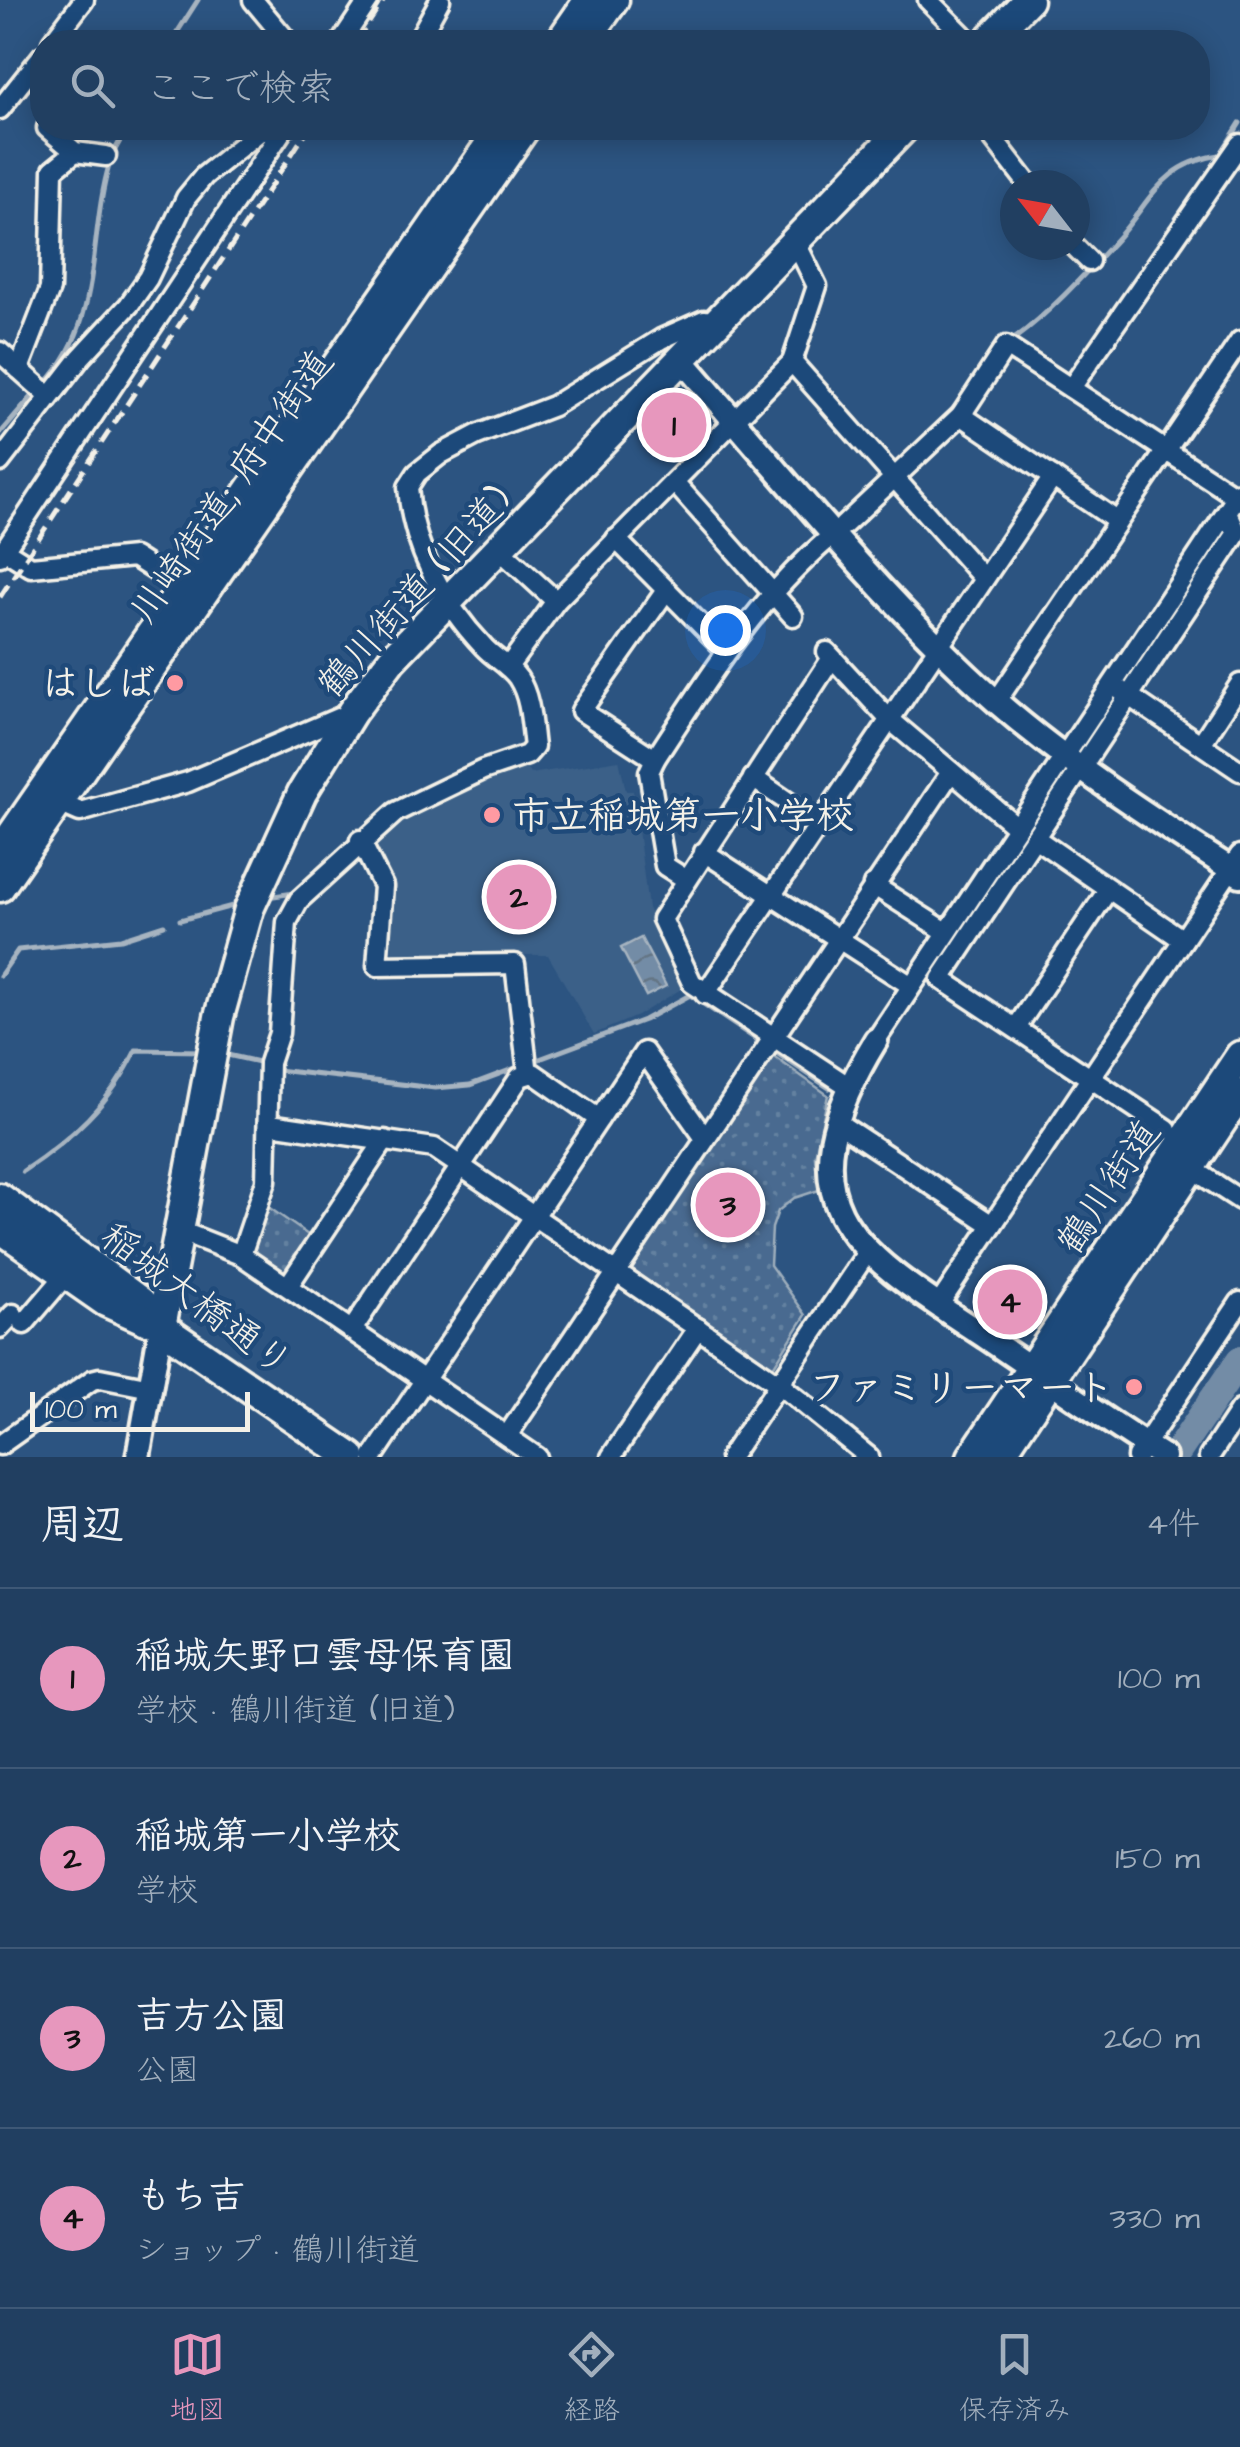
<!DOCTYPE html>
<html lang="ja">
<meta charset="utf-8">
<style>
body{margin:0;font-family:"Architects Daughter","Klee One",sans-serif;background:#2d4a6a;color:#f1f3f6}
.compass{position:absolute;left:1000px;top:170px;width:90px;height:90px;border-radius:50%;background:#213f61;box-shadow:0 5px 25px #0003;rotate:301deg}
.scale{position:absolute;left:30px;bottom:25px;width:220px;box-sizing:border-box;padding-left:10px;border:5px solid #f4f1e8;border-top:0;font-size:28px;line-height:35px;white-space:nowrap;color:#f4f1e8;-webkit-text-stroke:8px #1f4a7a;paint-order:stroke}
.you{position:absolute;left:725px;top:630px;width:35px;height:35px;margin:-25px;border:8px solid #fff;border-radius:50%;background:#1a73e8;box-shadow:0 0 0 15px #1a73e833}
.badge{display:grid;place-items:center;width:65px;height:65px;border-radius:50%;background:#e797bd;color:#111;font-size:32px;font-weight:700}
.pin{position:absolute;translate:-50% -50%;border:5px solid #fff;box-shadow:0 2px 10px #0006}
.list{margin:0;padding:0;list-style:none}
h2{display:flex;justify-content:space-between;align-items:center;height:130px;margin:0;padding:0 40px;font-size:42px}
h2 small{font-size:32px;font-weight:400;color:#a2afbd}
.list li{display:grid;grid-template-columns:65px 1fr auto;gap:30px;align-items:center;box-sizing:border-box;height:180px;padding:0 40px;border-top:2px solid #3e5876}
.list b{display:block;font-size:38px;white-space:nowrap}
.list p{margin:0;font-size:32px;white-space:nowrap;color:#a2afbd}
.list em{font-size:32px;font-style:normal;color:#a2afbd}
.icon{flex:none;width:55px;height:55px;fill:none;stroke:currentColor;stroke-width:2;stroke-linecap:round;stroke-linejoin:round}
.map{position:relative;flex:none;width:1240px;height:1457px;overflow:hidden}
.search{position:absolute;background:#213f61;box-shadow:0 5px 25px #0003;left:30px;right:30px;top:30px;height:110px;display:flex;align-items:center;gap:25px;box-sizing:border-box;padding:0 35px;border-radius:40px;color:#a2afbd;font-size:38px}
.sheet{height:850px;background:#213f61}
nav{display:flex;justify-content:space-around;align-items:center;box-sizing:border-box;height:140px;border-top:2px solid #3e5876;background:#213f61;font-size:28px;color:#a2afbd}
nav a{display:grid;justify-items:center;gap:5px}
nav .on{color:#e797bd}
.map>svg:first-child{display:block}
</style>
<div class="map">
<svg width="1240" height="1457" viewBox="0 0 1240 1457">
<defs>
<pattern id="green-dots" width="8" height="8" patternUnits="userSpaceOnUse" patternTransform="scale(2.5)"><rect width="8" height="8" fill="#496b90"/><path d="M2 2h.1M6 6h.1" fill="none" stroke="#6481a0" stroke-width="1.8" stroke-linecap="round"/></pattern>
<pattern id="water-waves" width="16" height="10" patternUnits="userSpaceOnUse" patternTransform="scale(2.5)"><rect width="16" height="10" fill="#738ca6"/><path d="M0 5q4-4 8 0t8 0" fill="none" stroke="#647484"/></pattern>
</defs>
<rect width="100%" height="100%" fill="#2c5481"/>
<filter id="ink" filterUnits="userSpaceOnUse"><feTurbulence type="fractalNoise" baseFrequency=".01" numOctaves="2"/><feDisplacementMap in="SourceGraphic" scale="20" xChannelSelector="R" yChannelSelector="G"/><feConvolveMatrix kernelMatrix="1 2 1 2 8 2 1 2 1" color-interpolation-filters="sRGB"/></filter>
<g filter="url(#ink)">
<!-- built -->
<polygon fill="#3b6088" points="619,760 626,791 633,791 648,908 686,986 637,1016 594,1034 548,955 392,954 391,886 373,850 375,836 399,818 486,774 523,764 530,774"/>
<!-- green -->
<g fill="url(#green-dots)" stroke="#9eaebc" stroke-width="2.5">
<polygon points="769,1053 828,1095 815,1157 819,1190 794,1198 778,1211 772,1228 770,1265 806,1315 773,1367 628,1270"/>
<polygon points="264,1204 311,1237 289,1272 282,1274 249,1251"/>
</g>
<!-- water -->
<polygon fill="url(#water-waves)" stroke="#a7b4c0" stroke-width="2.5" points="641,938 666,986 646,996 621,948"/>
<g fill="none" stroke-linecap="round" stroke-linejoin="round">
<!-- stream -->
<g stroke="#a7b4c0" stroke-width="5">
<polyline points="171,42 198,0"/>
<path d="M1014,339C1051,312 1084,275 1115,241C1152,201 1160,164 1220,155L1240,123"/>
<path d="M45,384C104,320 87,239 110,162C113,151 122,139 127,128"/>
<polyline points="0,434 37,391"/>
<polyline points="267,897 301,892"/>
<polyline points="180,920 240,904"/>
<polyline points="0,976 18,950 121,939 164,925"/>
<polyline points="772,1050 829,1088"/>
<polyline points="223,1054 263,1063"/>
<polyline points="277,1070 435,1088 470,1085 644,1020 690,995 757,1040"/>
<path d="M23,1171C71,1139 111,1103 136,1050L203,1051"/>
</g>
<!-- river -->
<polyline stroke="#738ca6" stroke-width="28" points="1174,1457 1240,1360"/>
<!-- minor casing -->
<g stroke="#f4f1e8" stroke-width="25">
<g id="minor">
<polyline points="253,0 288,42"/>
<polyline points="928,0 970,42"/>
<polyline points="52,42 84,0"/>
<polyline points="341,42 369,0"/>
<polyline points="417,42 440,0"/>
<polyline points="0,109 42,56"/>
<polyline points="47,128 75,152 106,156"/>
<polyline points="985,128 1029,185"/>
<polyline points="795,241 817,286 792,362 984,579"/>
<polyline points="1073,245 1089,261"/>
<polyline points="0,352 49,396"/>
<polyline points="19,369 50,289 53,170 75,152"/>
<polyline points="1071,388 1240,144"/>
<polyline points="961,415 1117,521"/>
<polyline points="0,462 81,357 129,305 148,278 186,198 204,176 260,131 281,131"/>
<polyline points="674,482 793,616"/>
<polyline points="843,526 961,415 1006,346 1240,499"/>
<polyline points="616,539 726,650"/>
<polyline points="499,549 556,601"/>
<polyline points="4,550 31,567 134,557 182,588"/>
<polyline points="0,556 284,128"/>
<polyline points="827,652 889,719 1017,827"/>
<polyline points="832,658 662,919 692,983 848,1086"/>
<polyline points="508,667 556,601 792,362"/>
<polyline points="1120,690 1240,771"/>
<polyline points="996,702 1240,341"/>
<polyline points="1201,744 1240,684"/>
<polyline points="655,759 581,711 665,592"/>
<polyline points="753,778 819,823"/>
<polyline points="50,799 80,812 188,782 352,712"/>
<polyline points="1035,838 1183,940"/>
<polyline points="360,840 383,886 377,966 515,964 528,1074"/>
<polyline points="704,852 910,985"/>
<path d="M687,880L665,866L649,772L655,759C707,679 755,602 828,539"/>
<polyline points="873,885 945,931"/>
<polyline points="705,994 1053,477"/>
<polyline points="1016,1028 1108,890"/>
<polyline points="876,1040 1240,492"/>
<polyline points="835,1121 992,1225"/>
<polyline points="270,1124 434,1148 779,1384 869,1457"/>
<polyline points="1167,1129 941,979 1237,533 1227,512"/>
<polyline points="1191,1168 1240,1200"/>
<polyline points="180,1231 241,1255 537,1457"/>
<path d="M241,1255L266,1181L269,1063L279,1033L287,922L299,900L396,812L483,770L527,755L534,747C531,724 531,698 518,678C509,665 494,658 484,647C443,604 412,547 408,487L417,473L441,454L477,435L553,406L661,339L704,320L716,322"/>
<polyline points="288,1286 385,1140"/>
<polyline points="938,1306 1240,855"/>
<polyline points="24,1324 65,1276"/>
<polyline points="0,1328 13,1314"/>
<polyline points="352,1330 520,1077 533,1073 599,1119"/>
<polyline points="507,1436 951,772"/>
<polyline points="0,1445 92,1380 100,1378 151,1388"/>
<polyline points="373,1457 644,1052 704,1137"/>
<polyline points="611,1457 698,1328"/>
<polyline points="730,1457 868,1251"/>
<polyline points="1137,1457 1240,1302"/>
<polyline points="1209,1457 1240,1410"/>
</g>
</g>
<!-- tertiary casing -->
<g stroke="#f4f1e8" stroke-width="30">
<g id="tertiary">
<path d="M681,359C780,473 887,605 999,704C1073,768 1158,822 1240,875"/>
<path d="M876,1040C775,1205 852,1249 987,1338C1046,1378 1104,1419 1164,1457"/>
<polyline points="138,1457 161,1327"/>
</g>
</g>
<!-- primary casing -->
<g stroke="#f4f1e8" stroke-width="35">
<g id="primary">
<polyline points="560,42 589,0"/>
<polyline points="584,42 614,0"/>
<polyline points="987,42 1028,0"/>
<polyline points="0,852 501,128"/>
<polyline points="0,887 525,128"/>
<polyline points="0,1198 141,1302 161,1327 351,1457"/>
<polyline points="0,1228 106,1302 146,1320"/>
<polyline points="161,1327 219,1017 249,909 302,793 352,712 392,659 904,128"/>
<polyline points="972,1457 1240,1056"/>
<polyline points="999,1457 1240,1094"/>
</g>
</g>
<!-- minor -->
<use href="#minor" stroke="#1f4a7a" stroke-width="18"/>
<!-- tertiary -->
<use href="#tertiary" stroke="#1f4a7a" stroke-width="22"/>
<!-- primary -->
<use href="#primary" stroke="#1f4a7a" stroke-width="28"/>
<!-- rail -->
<g stroke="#f4f1e8" stroke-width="5" stroke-dasharray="15 8" stroke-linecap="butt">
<polyline points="356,42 384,0"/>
<polyline points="0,597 309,128"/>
</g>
</g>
</g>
<!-- markers -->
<g fill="#ff9aa2" stroke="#1f4a7a" stroke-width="4">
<circle cx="175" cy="683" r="10"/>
<circle cx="492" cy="815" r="10"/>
<circle cx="1134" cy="1387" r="10"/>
</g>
<g text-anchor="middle" stroke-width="9" stroke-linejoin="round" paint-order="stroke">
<!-- street labels -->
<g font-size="38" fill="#f4f1e8" stroke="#1f4a7a">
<text transform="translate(231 486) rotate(-55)" y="13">川崎街道; 府中街道</text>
<text transform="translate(414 591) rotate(-48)" y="13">鶴川街道 (旧道)</text>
<text transform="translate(1108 1186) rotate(-56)" y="13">鶴川街道</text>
<text transform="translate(197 1299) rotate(37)" y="13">稲城大橋通り</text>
</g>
<!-- poi labels -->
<g font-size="38" font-weight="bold" fill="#f4f1e8" stroke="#1f4a7a" text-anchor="end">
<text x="155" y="696">はしば</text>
<text x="512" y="828" text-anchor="start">市立稲城第一小学校</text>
<text x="1114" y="1400">ファミリーマート</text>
</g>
</g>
</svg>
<svg class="compass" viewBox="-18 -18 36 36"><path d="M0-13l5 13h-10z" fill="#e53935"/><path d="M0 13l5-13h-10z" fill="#a2afbd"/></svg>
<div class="scale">100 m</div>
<div class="you"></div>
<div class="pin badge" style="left:674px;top:425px">1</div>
<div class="pin badge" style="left:519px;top:897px">2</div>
<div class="pin badge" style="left:728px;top:1205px">3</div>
<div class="pin badge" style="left:1010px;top:1302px">4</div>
<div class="search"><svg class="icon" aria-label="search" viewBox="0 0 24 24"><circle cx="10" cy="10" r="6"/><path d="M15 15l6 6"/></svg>ここで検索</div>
</div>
<section class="sheet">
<h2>周辺<small>4件</small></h2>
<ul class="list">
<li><span class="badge">1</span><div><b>稲城矢野口雲母保育園</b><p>学校 · 鶴川街道 (旧道)</p></div><em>100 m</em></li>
<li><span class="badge">2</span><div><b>稲城第一小学校</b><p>学校</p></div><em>150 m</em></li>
<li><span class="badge">3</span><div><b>吉方公園</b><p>公園</p></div><em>260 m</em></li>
<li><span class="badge">4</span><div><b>もち吉</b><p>ショップ · 鶴川街道</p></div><em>330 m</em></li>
</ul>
</section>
<nav>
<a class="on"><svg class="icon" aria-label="map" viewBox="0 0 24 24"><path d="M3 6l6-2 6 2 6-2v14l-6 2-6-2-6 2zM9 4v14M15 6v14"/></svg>地図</a>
<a><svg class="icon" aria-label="directions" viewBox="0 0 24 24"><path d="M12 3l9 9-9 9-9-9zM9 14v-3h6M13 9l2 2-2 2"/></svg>経路</a>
<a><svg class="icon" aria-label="saved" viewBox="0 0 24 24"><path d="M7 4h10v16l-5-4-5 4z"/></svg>保存済み</a>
</nav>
